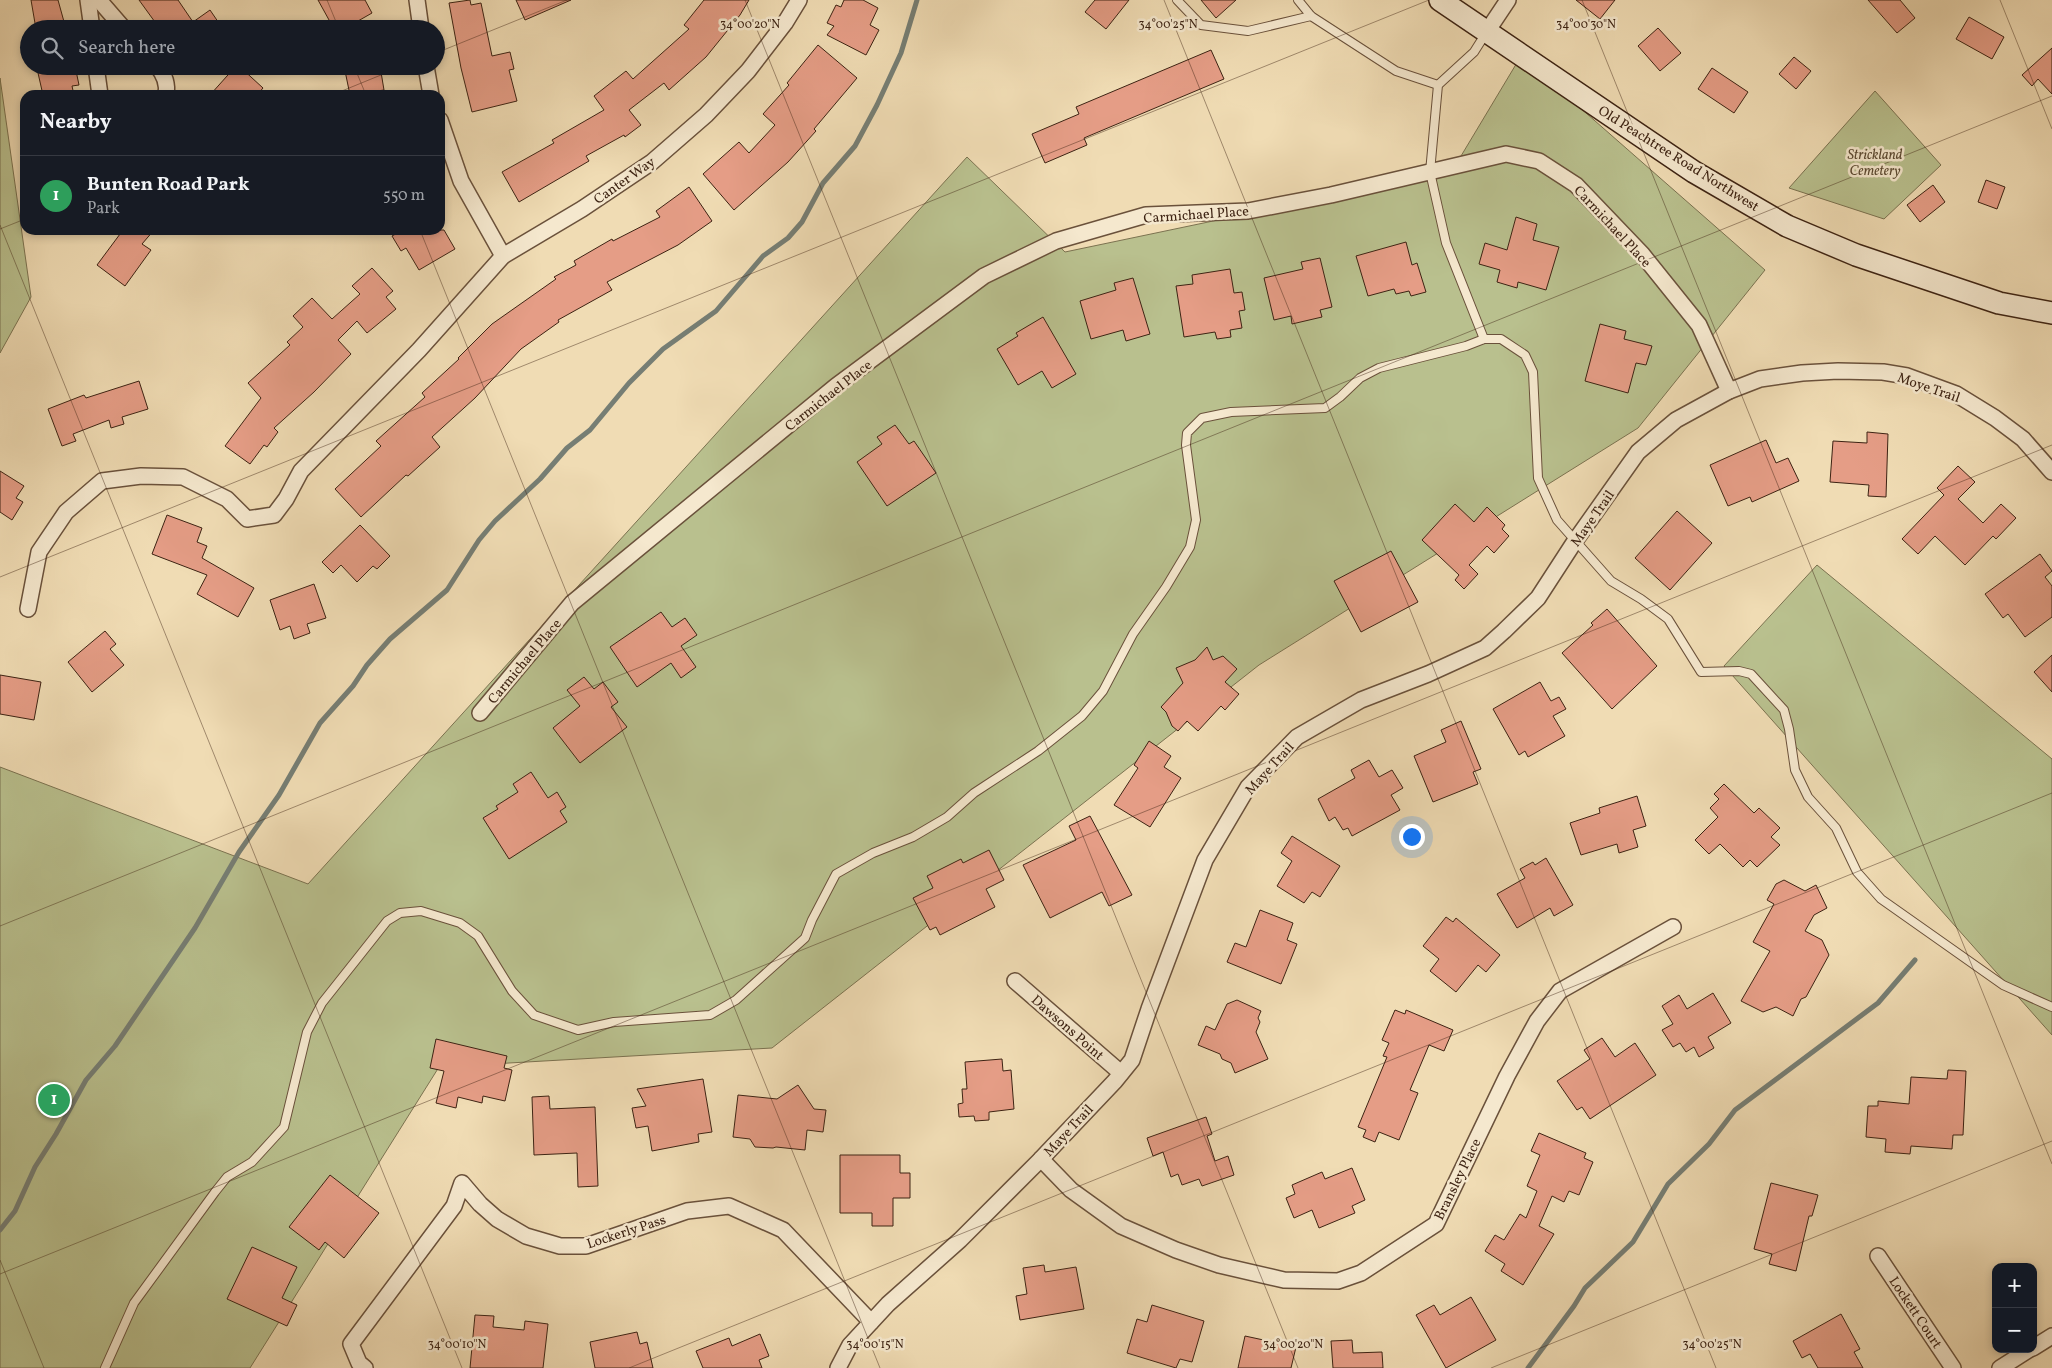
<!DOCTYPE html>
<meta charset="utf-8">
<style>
body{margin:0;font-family:Vollkorn,serif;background:#242831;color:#f1f3f6}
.controls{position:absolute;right:15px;bottom:15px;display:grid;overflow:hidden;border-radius:10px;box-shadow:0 2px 8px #0003}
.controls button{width:45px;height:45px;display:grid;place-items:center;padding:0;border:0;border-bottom:1px solid #363941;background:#171b24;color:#f1f3f6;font:25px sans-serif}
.you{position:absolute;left:1411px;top:836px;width:18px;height:18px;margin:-12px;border:4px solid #fff;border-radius:50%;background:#1a73e8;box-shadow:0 0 0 8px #1a73e833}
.badge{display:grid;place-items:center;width:32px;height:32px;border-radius:50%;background:#8c9099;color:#fff;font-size:16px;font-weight:700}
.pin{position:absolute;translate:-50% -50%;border:2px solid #fff;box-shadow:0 1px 5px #0006}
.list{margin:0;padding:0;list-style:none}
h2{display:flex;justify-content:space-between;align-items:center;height:65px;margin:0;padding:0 20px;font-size:21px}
h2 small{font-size:16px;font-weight:400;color:#9ea1a6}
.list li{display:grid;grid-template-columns:32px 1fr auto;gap:15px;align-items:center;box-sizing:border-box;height:80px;padding:0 20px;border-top:1px solid #363941}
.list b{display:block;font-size:19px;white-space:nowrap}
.list p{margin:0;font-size:16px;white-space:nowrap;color:#9ea1a6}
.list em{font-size:16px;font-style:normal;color:#9ea1a6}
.icon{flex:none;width:28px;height:28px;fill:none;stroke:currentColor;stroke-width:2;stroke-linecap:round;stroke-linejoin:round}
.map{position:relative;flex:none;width:2052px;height:1368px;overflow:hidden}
.search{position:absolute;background:#171b24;box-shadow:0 2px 8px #0003;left:20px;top:20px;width:425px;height:55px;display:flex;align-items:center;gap:12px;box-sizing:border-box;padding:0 18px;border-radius:28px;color:#9ea1a6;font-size:19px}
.panel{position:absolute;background:#171b24;box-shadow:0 2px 8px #0003;left:20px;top:90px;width:425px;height:145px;border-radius:15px}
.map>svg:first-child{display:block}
</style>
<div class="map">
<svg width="2052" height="1368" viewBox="0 0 2052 1368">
<rect width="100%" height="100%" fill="#f0dcb4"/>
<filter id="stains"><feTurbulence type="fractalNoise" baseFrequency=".004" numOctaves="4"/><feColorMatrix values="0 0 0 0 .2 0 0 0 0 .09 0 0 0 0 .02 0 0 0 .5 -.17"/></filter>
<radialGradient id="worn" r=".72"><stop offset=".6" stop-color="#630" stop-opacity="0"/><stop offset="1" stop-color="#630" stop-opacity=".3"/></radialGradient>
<!-- green -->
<g fill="#b9c08e" stroke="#7b7250">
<polygon points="1521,56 1765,270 1638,428 1259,665 772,1048 439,1067 250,1368 0,1368 0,767 308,884 967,157 1065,252 1452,171"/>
<polygon points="0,78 31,297 0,353"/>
<polygon points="1875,91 1941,165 1884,219 1789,188"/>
<polygon points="1817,565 2052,759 2052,1035 1724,666"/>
</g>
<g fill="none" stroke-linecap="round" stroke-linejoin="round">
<!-- stream -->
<g stroke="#767e74" stroke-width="5">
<polyline points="0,1230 15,1211 35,1167 56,1134 86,1080 115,1046 195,928 239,852 279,795 320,723 353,686 367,665 390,639 447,590 479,540 495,521 540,479 567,448 590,430 629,383 663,349 716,311 763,256 788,238 802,222 823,183 855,146 877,105 901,53 917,0"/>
<polyline points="1528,1368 1574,1306 1585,1288 1633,1242 1668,1184 1709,1144 1735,1110 1878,1003 1915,960"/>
</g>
</g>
<!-- building -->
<g fill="#e59d86" stroke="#3d2313">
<polygon points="31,0 58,0 66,29 36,29"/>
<polygon points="139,0 178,0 193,22 210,10 223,29 160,29"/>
<polygon points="318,0 365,0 372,13 344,29 334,29"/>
<polygon points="470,0 471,5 481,3 492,56 510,52 514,69 509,70 517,101 472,112 461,68 449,3"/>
<polygon points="516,0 571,0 525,20"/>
<polygon points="704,0 749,0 740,15 706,57 669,90 664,83 629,110 641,125 625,137 624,135 586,156 589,161 519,202 502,172 554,143 552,140 604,110 594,96 626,71 633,79 689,29 684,25"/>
<polygon points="844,0 863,0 878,8 870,25 879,30 866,55 827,35 834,26 827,23 836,5 841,7"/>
<polygon points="1095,0 1129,0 1106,29 1085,12"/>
<polygon points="1201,0 1236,0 1216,18"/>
<polygon points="1576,0 1615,0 1600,19"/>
<polygon points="1868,0 1900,0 1915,18 1897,33"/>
<polygon points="1969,17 2004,37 1992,59 1956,39"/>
<polygon points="1658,28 1681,53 1660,71 1638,46"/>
<polygon points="818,45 857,78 814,129 816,131 788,162 734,210 703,174 739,142 749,153 775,125 763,114 789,85 787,83"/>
<polygon points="2052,48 2052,94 2038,79 2032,86 2022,75"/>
<polygon points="1211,50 1224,79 1084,138 1087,145 1045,163 1032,134 1079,114 1076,107"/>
<polygon points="1794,57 1811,71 1796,89 1779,74"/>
<polygon points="43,66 75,66 79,85 72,86 74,95 43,95 38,73 45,72"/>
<polygon points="236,66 239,66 263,88 257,95 210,95"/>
<polygon points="344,66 380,66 384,90 350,95"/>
<polygon points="1712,68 1748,92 1734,113 1698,89"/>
<polygon points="1986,180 2005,187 1997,209 1978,202"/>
<polygon points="1933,185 1945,202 1920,222 1907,205"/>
<polygon points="689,187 712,221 678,245 607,282 612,290 558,320 559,322 521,349 475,398 432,437 440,447 408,476 406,475 361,517 335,489 381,446 376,441 425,397 422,393 459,359 458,358 492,324 556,279 554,277 576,265 574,261 612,239 613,241 660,217 656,211"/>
<polygon points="1516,217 1537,224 1533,240 1559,247 1546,290 1518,282 1517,288 1497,282 1500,270 1479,264 1485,243 1507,250"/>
<polygon points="123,230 154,230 142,244 151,250 125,286 97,265"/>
<polygon points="403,230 444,230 455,249 419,270 406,248 401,251 392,236"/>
<polygon points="1406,242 1412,265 1417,263 1426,292 1411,296 1409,291 1396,294 1394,289 1368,296 1356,256"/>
<polygon points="1320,258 1332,307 1320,310 1322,317 1292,324 1291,316 1274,320 1264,278 1303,269 1301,262"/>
<polygon points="372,268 393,291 386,297 396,309 367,333 357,321 338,340 351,354 314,392 274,428 278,432 267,447 264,445 250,464 225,446 261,398 248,383 290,345 287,342 303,327 293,316 312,298 332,319 360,294 352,286"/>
<polygon points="1230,269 1234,293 1242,292 1245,310 1239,311 1242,328 1230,330 1231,337 1217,339 1215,332 1184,337 1176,286 1193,284 1192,275"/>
<polygon points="1133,278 1150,334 1126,341 1123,330 1091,339 1080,301 1116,290 1114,283"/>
<polygon points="1043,317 1076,374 1052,388 1042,371 1018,385 997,349 1018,336 1016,333"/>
<polygon points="1600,324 1626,331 1624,339 1652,346 1646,365 1636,363 1628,393 1585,381"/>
<polygon points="139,381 148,409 122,417 124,424 111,428 109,420 73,434 76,441 62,446 48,409 84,395 86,398"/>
<polygon points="895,425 909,444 914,441 936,473 887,506 857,462 882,444 877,437"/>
<polygon points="1867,432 1888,434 1886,497 1868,496 1869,485 1830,482 1833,441 1867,443"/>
<polygon points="1766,440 1776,463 1788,458 1799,481 1752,502 1750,497 1728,506 1710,465"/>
<polygon points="1958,466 1975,482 1958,499 1983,523 2001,504 2016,518 1996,539 1993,536 1965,565 1935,536 1918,554 1902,539 1944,495 1937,488"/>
<polygon points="0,471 24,486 16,498 23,502 12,520 0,512"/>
<polygon points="1455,504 1474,522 1487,507 1505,525 1502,529 1509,536 1494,553 1487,546 1469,565 1478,574 1464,589 1455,580 1459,575 1422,540"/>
<polygon points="1677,511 1712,543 1670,590 1635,558"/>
<polygon points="167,515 202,528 197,542 207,546 202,558 254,588 238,617 197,594 207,575 152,554"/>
<polygon points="360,525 390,556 377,569 373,566 357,582 341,565 333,573 322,562"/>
<polygon points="1391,551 1418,602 1361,632 1334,581"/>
<polygon points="2040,554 2052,571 2045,577 2052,586 2052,617 2025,637 2008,614 2003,618 1985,594"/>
<polygon points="314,584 326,618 307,624 310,633 294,639 290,626 280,630 270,600"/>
<polygon points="1607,609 1657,666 1612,709 1562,653 1593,625 1591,623"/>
<polygon points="661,612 672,627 685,618 697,635 681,646 696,667 681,678 671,663 637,687 610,647"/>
<polygon points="105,631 116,644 110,649 124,665 92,692 68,662"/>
<polygon points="1207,647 1213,660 1223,656 1237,669 1225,682 1239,694 1225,710 1221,706 1198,731 1187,721 1178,731 1172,726 1166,712 1161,707 1183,683 1176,668 1195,660"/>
<polygon points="2052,655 2052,692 2034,672"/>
<polygon points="0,675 41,682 34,720 0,714"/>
<polygon points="584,677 594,689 603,682 618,702 611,707 627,727 580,763 553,728 580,706 567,690"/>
<polygon points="1540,682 1551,701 1559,697 1566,709 1553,716 1565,736 1528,757 1525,751 1519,755 1493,709"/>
<polygon points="1461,721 1481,769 1473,772 1478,784 1433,802 1414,756 1446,742 1441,730"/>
<polygon points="1149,741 1171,756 1164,767 1181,778 1150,827 1114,805 1138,768 1134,765"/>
<polygon points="1369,760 1379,777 1392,770 1403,788 1391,795 1400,810 1352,836 1348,828 1343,830 1335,817 1329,821 1318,799 1355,778 1351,770"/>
<polygon points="531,772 548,798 557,792 566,807 560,811 567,822 509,859 483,818 498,809 496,806 518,792 513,784"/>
<polygon points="1724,784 1754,813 1759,808 1780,828 1771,837 1780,845 1757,867 1750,860 1743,867 1720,844 1709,854 1695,840 1718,817 1710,808 1719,799 1714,794"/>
<polygon points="1637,796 1646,826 1633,830 1638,847 1619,853 1617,844 1581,855 1570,823 1600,813 1599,808"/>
<polygon points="1090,816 1132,895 1109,906 1102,892 1050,918 1023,865 1076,840 1069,826"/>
<polygon points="1292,836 1340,866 1320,897 1312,892 1304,903 1277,886 1292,861 1281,853"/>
<polygon points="989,850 1004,880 986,889 995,907 940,935 936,927 930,930 913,898 933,888 927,876 961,859 963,863"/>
<polygon points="1546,858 1573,905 1554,916 1550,908 1517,928 1497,894 1525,878 1520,869 1533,862 1535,865"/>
<polygon points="1784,880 1805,891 1816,885 1827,908 1814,915 1805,931 1822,940 1829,955 1806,997 1801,999 1793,1016 1776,1007 1763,1012 1741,1001 1770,951 1753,942 1774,904 1767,900 1776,884"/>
<polygon points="1260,910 1293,923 1287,940 1297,944 1281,984 1227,962 1235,943 1246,947"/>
<polygon points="1446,917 1453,922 1456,918 1500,955 1486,972 1478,965 1456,992 1430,971 1439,959 1423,946"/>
<polygon points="1713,993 1731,1023 1708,1037 1714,1048 1699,1057 1694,1047 1686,1052 1680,1043 1673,1047 1662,1030 1673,1024 1662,1006 1679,995 1687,1009"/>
<polygon points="1237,1000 1261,1011 1258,1018 1260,1022 1256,1032 1268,1059 1235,1073 1231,1063 1222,1059 1220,1054 1198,1045 1206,1026 1215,1030 1227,1004"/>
<polygon points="1395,1010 1405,1014 1406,1010 1453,1030 1444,1051 1429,1045 1410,1090 1418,1093 1399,1140 1379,1132 1375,1142 1363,1137 1366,1130 1358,1127 1387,1057 1383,1056 1389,1043 1382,1040"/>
<polygon points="1602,1038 1615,1057 1635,1043 1656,1075 1590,1119 1582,1107 1577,1110 1557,1081 1590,1059 1584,1050"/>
<polygon points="436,1039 507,1056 504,1068 512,1070 505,1101 483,1096 482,1103 458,1097 456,1108 436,1103 444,1071 430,1068"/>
<polygon points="1002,1059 1003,1071 1011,1070 1014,1109 989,1112 989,1120 975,1121 974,1116 959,1117 958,1104 963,1103 962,1089 967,1089 965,1062"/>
<polygon points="1948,1070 1966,1071 1963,1135 1953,1135 1952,1149 1911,1146 1910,1154 1885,1152 1886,1139 1866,1137 1868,1106 1878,1106 1878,1101 1909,1104 1911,1077 1947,1079"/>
<polygon points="703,1079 712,1132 698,1134 699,1142 652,1151 648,1126 636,1128 632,1108 646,1106 637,1089"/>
<polygon points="798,1085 814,1109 826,1110 823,1132 807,1130 805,1150 776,1147 773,1148 755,1147 750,1139 733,1137 738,1095 777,1099"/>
<polygon points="549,1096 550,1109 595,1107 598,1186 578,1187 577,1153 534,1155 532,1097"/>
<polygon points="1206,1117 1212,1134 1207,1136 1215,1161 1228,1156 1234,1175 1202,1186 1199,1179 1182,1185 1178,1174 1171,1177 1163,1152 1153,1156 1147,1138"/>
<polygon points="1539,1133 1586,1153 1584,1158 1593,1162 1579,1195 1569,1191 1564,1202 1552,1196 1539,1226 1554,1234 1523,1285 1501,1271 1505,1264 1485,1251 1495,1235 1504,1240 1520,1214 1526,1218 1537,1191 1527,1186 1540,1155 1531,1151"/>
<polygon points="840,1155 900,1155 900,1173 910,1173 910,1198 893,1198 893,1226 872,1226 872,1213 840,1213"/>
<polygon points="1352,1168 1365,1200 1352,1206 1355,1213 1319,1228 1312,1210 1294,1218 1286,1198 1295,1194 1292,1185 1322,1172 1325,1179"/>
<polygon points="330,1175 379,1213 344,1258 325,1242 319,1250 289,1227"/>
<polygon points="1771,1183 1818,1195 1812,1216 1809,1216 1796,1271 1769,1264 1772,1254 1754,1249"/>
<polygon points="252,1247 297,1267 282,1298 297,1305 287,1326 227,1299"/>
<polygon points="1044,1265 1045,1272 1076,1267 1084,1309 1020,1320 1016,1296 1027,1294 1023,1268"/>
<polygon points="1471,1297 1496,1340 1446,1368 1416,1315 1434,1305 1440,1315"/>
<polygon points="1152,1305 1204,1321 1192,1362 1180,1359 1176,1368 1127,1353 1137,1319 1147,1322"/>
<polygon points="1841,1314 1860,1349 1854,1352 1863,1368 1818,1368 1810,1354 1802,1358 1793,1341"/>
<polygon points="475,1315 494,1316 493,1327 524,1330 525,1321 548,1324 543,1368 470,1368"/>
<polygon points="637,1332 640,1344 647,1342 653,1368 595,1368 590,1342"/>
<polygon points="760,1334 769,1356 759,1360 762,1368 703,1368 696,1351 729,1338 732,1346"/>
<polygon points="1245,1336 1296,1347 1291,1368 1238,1368"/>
<polygon points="1352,1340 1353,1353 1382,1352 1383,1368 1333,1368 1331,1341"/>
</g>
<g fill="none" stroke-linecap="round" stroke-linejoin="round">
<!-- service casing -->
<g stroke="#6a513b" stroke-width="10">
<g id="service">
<polyline points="1177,0 1201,25 1248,31 1311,16"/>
<polyline points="1298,0 1311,16 1396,71 1438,85"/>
<polyline points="1484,339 1446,243 1430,172 1438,85 1474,52 1486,33"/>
<polyline points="105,1368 134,1303 215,1192 227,1177 252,1162 284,1127 307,1032 322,1003 387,921 400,913 421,911 460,923 478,936 512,991 534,1015 578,1030 614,1022 710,1015 736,1000 805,938 812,920 836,874 873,853 913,837 947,817 974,793 1038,751 1082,716 1103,691 1133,634 1166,587 1190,547 1196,520 1186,445 1187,433 1202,418 1231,412 1325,408 1340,397 1360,378 1379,368 1466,346 1484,339 1501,339 1525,355 1533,372 1538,478 1557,520 1611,581 1641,599 1668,619 1701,672 1739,671 1751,674 1784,710 1789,729 1795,770 1808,797 1836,828 1857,872 1881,899 2003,985 2052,1007"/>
</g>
</g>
<!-- minor casing -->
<g stroke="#6a513b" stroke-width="18">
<g id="minor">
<polyline points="88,0 92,29"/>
<polyline points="99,0 124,29"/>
<polyline points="417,0 421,29"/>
<polyline points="1486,33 1508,0"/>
<polyline points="96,66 100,95"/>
<path d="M157,66C164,74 168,84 166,95"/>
<polyline points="426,66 431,95"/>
<polyline points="440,120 461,181 503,256"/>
<polyline points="28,609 39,552 66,512 102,481 141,476 183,477 227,499 247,519 274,515 286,499 301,471 419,350 503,256 582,209 652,162 706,115 748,71 785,23 799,0"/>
<polyline points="480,713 572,603 836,386 984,276 1056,241 1146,215 1248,211 1331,195 1506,154 1539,161 1576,185 1642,254 1699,325 1729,391"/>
<polyline points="1015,981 1121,1073"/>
<polyline points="1041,1159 1071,1190 1121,1226 1176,1250 1219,1265 1284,1280 1338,1281 1361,1273 1436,1224 1507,1076 1537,1021 1560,991 1673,927"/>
<polyline points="1878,1256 1953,1368"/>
<polyline points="2033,1348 2052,1336"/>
<polyline points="365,1368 359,1363 351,1344 454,1206 462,1183 480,1204 497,1219 526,1236 560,1246 586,1246 687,1211 729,1206 783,1230 871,1322"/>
<polyline points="838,1368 850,1345 888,1304 960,1240 1041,1159 1115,1081 1132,1060 1149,1009 1205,860 1248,787 1297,737 1361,700 1428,674 1485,648 1504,631 1538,598 1575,541 1638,452 1676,420 1729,391 1760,379 1802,373 1838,371 1883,372 1907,376 1956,394 1995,418 2023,439 2052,472"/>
<polyline points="2000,1368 2030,1349"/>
</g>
</g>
<!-- secondary casing -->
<g stroke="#3d2313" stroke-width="24">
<polyline id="secondary" points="1440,0 1694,172 1787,226 1856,255 1999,303 2052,313"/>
</g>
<!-- service -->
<use href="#service" stroke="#f5e8ce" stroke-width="8"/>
<!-- minor -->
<use href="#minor" stroke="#f5e8ce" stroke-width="15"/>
<!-- secondary -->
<use href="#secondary" stroke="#f5e8ce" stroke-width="21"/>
</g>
<!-- ticks -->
<path fill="none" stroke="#3d2313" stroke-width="1" stroke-opacity="0.45" d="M327,0L339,29M745,0L1298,1368M1164,0L1716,1368M1582,0L2052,1164M2000,0L2052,129M436,53L567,0M354,66L366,95M332,95L403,66M0,225L462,1368M0,229L25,219M420,230L880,1368M0,577L1429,0M0,926L2052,96M0,1260L44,1368M0,1274L2052,445M629,1368L2052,793M1491,1368L2052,1141"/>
<g text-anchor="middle" stroke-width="5" stroke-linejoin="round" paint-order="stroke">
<!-- park labels -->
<g font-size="14" font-style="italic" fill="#5c4a32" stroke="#f5e8ce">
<text x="1875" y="159">Strickland<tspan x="1875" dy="16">Cemetery</tspan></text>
</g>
<!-- street labels -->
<g font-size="14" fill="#3d2313" stroke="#f5e8ce">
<text transform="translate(1679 158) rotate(32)" y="5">Old Peachtree Road Northwest</text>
<text transform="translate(624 180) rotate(-35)" y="5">Canter Way</text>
<text transform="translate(1196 214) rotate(-4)" y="5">Carmichael Place</text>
<text transform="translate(1613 226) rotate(47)" y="5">Carmichael Place</text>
<text transform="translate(1929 387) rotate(19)" y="5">Moye Trail</text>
<text transform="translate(828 395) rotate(-38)" y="5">Carmichael Place</text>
<text transform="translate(1592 518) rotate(-55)" y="5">Maye Trail</text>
<text transform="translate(524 661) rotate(-50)" y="5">Carmichael Place</text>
<text transform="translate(1269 768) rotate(-48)" y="5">Maye Trail</text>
<text transform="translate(1068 1027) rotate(41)" y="5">Dawsons Point</text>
<text transform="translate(1068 1130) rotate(-47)" y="5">Maye Trail</text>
<text transform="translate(1457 1179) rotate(-64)" y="5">Bransley Place</text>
<text transform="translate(626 1231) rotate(-18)" y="5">Lockerly Pass</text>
<text transform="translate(1916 1312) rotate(56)" y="5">Lockett Court</text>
</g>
</g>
<g font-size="12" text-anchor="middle" fill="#3d2313" stroke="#f5e8ce" stroke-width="5" stroke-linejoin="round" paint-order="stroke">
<text x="1168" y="28">34°00'25"N</text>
<text x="750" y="28">34°00'20"N</text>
<text x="1586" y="28">34°00'30"N</text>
<text x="457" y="1348">34°00'10"N</text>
<text x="875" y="1348">34°00'15"N</text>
<text x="1293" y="1348">34°00'20"N</text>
<text x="1712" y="1348">34°00'25"N</text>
</g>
<rect width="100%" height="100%" filter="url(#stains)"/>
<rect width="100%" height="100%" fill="url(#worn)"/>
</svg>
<div class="controls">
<button>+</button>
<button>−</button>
</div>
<div class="you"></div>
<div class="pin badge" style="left:54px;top:1100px;background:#2e9e5b">1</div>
<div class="search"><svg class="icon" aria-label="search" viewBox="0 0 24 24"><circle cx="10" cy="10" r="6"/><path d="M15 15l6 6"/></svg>Search here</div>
<section class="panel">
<h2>Nearby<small></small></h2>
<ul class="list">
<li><span class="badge" style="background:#2e9e5b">1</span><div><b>Bunten Road Park</b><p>Park</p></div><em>550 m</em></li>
</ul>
</section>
</div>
